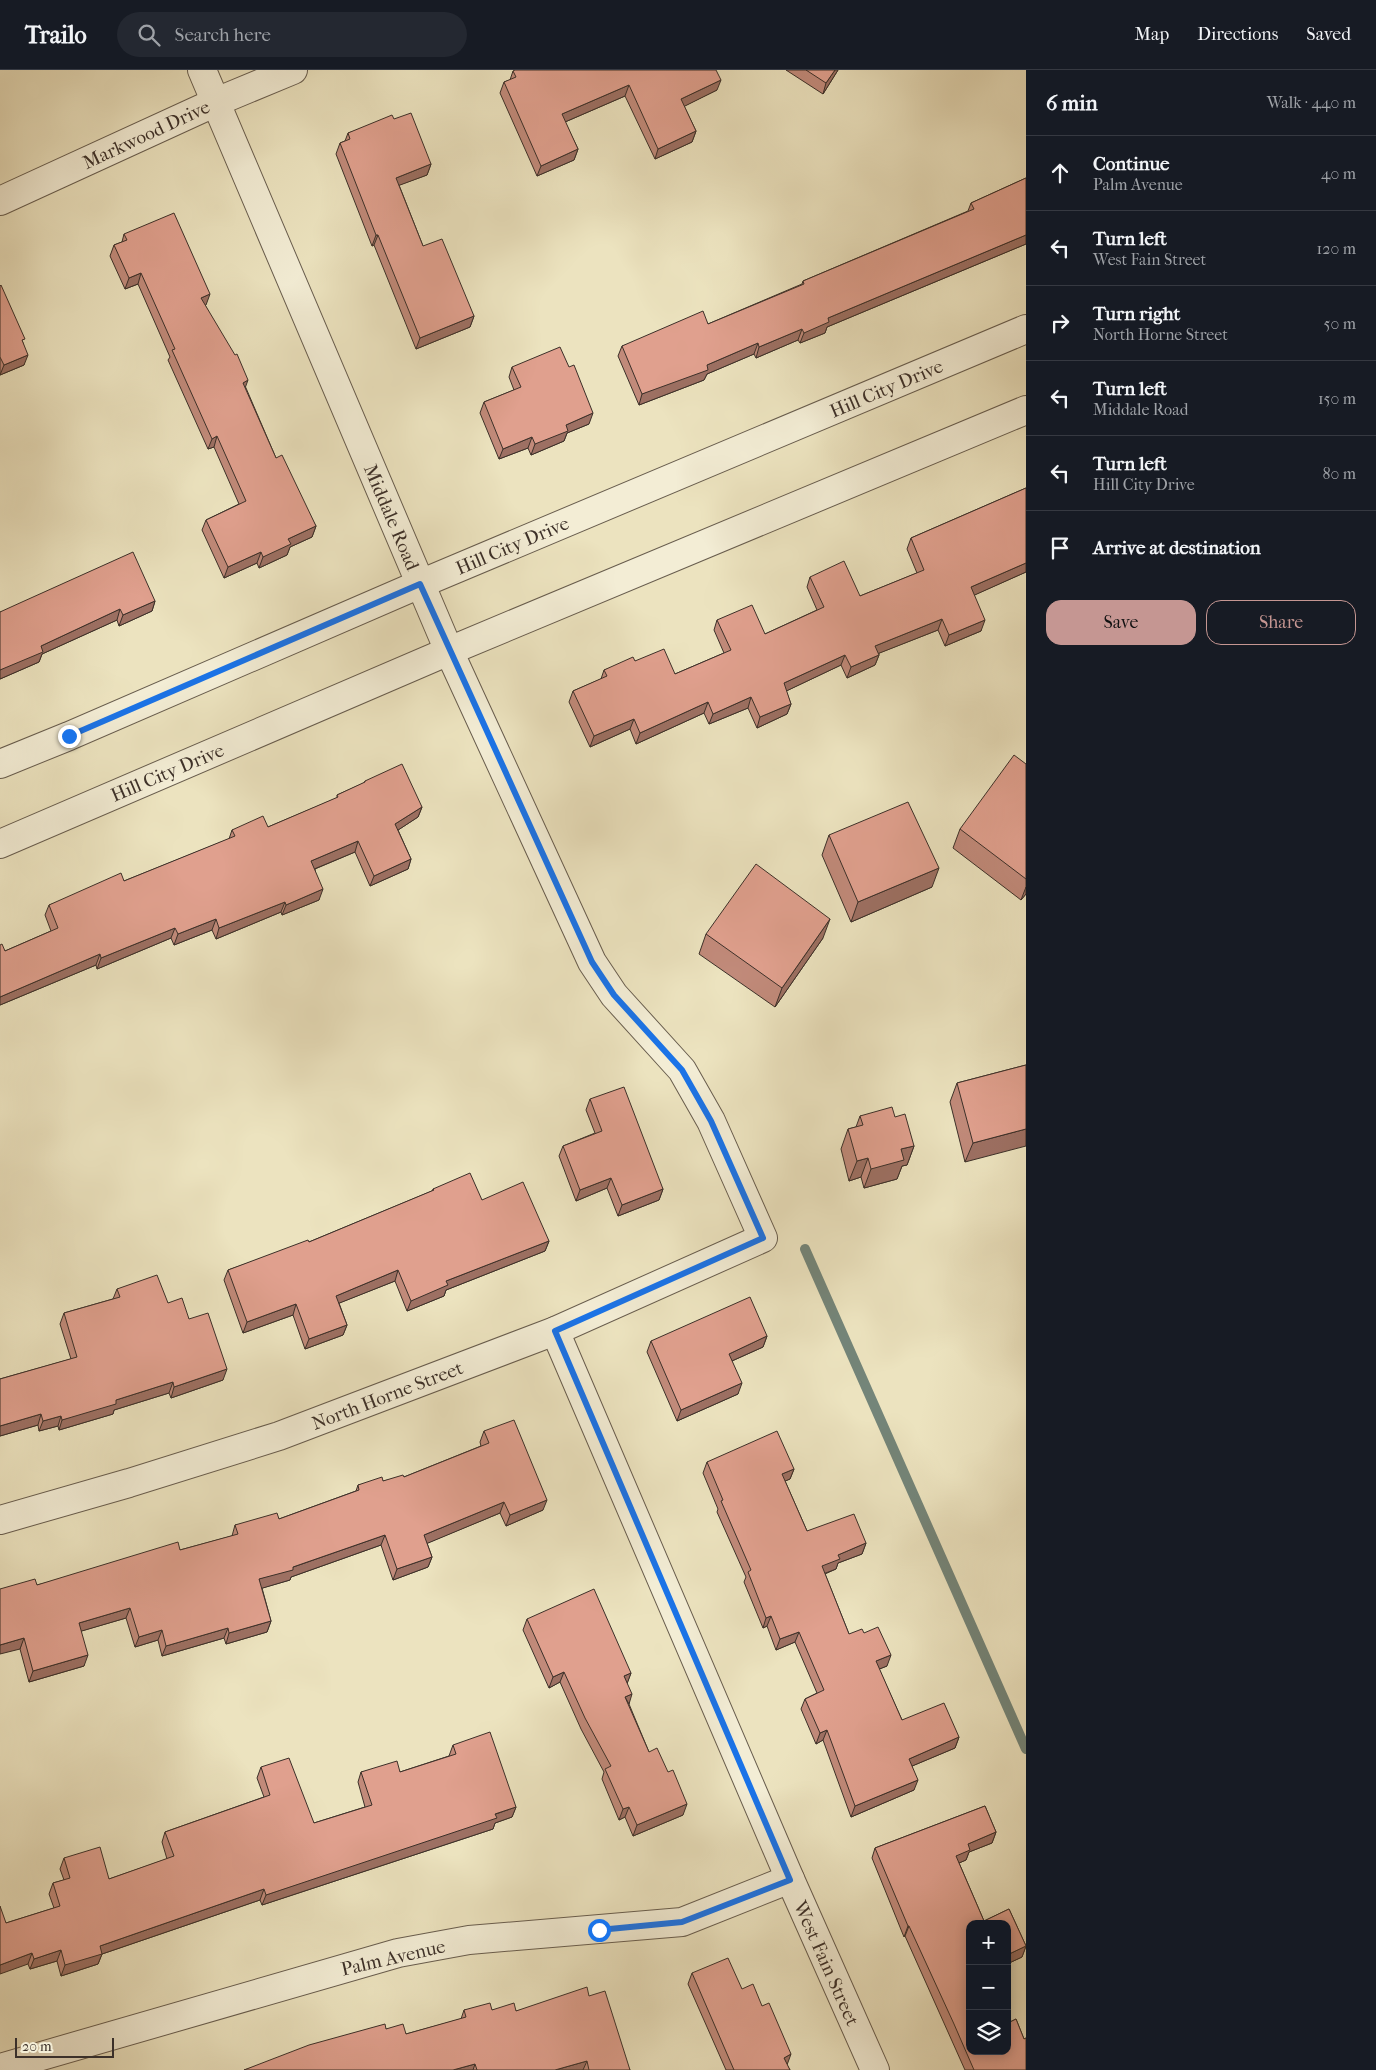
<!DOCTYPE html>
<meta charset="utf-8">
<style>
body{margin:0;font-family:"IM FELL French Canon",serif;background:#242831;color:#f1f3f6}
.controls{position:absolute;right:15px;bottom:15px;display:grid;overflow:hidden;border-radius:10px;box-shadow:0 2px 12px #0003}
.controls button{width:45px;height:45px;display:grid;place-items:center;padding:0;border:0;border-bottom:1px solid #363941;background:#171b24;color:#f1f3f6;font:25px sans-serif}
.scale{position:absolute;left:15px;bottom:12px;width:99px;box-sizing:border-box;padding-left:5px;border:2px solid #3c3029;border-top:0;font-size:14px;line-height:18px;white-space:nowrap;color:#3c3029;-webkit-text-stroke:4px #f3edd5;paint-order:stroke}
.stop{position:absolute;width:15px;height:15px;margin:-11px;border:4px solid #1a73e8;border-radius:50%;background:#fff}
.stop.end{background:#1a73e8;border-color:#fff;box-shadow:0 1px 5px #0008}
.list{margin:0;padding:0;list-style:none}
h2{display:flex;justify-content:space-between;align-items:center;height:65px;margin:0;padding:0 20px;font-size:21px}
h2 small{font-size:16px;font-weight:400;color:#9ea1a6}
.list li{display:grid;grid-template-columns:32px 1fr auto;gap:15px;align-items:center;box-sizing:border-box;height:75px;padding:0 20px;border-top:1px solid #363941}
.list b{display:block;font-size:19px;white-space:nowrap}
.list p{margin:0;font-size:16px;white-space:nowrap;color:#9ea1a6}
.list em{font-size:16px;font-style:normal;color:#9ea1a6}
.actions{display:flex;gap:10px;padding:15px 20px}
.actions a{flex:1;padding:11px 0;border:1px solid #c59692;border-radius:15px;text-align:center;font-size:18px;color:#c59692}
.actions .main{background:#c59692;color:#111}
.icon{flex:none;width:28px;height:28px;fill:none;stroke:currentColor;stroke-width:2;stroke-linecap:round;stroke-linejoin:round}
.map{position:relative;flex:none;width:1026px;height:2000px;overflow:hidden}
header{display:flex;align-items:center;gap:30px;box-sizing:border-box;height:70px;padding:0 25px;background:#171b24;border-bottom:1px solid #363941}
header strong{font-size:24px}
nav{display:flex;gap:28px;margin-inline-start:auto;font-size:18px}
.search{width:350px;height:45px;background:#242831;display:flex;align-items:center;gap:12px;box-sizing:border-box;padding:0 18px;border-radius:28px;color:#9ea1a6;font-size:19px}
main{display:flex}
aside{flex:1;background:#171b24}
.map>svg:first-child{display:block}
</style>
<header>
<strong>Trailo</strong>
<div class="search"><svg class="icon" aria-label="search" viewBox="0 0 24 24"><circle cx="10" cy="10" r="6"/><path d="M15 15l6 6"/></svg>Search here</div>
<nav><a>Map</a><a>Directions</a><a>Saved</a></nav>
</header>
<main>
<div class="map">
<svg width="1026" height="2000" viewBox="0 0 1026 2000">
<rect width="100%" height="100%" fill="#ece3bf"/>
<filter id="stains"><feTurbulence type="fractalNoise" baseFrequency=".004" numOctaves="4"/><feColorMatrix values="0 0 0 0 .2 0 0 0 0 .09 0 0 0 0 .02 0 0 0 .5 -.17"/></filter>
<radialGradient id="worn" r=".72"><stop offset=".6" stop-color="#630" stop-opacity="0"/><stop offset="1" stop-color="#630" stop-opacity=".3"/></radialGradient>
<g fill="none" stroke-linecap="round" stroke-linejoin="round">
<!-- stream -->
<polyline stroke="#748579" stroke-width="10" points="805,1179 1026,1679"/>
<!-- minor casing -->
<g stroke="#685d4e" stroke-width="30">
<g id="minor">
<polyline points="0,131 216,32 293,0"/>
<polyline points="0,694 69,666 420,514 1026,259"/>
<polyline points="0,774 449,581 1026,340"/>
<polyline points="555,1261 790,1809 875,2000"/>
<polyline points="0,1450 129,1413 279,1366 555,1261 763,1168 711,1051 682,1000 614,925 592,892 449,581 202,0"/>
<polyline points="0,1998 398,1883 469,1870 682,1852 790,1809"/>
</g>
</g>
<!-- minor -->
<use href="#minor" stroke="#f3edd5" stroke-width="28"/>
</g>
<!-- wall -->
<g fill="#c18a7a" stroke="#3c3029">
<polygon points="786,0 838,0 823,24"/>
<polygon points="513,1 717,20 684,36 696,61 692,72 655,89 625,26 565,52 578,79 574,90 537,106 500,23 504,12 510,10"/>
<polygon points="394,49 431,94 427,105 399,115 423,176 474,246 470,257 416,279 374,175 372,176 336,84 340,73 345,71 348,63"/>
<polygon points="1026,108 1026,174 827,257 825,263 800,273 798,270 756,288 754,284 707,304 704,310 639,335 618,286 622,276 708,254 802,214 803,211 968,141 971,133"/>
<polygon points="124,164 206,235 205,235 246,318 276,388 316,456 312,467 290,477 287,485 259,498 257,493 224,508 202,460 206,450 239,434 214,377 208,379 168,290 170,287 138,214 125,219 110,186 114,175 122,172"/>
<polygon points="0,216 23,273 24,295 0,305"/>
<polygon points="512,297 589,354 567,363 564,371 531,385 528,378 499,389 480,343 484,332 514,320 509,307"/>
<polygon points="1026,418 1026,502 974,525 981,561 945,576 938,560 879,583 879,585 875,595 847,608 841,595 786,621 791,634 787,644 757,658 748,638 709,654 704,643 636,674 630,659 590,677 569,632 573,621 601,609 604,600 635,591 675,604 724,583 714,560 717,550 765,564 817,540 807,517 810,507 860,526 917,503 907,479 911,468"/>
<polygon points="155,531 152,541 119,556 117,550 42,584 39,592 0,609 0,542"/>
<polygon points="1026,694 1026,824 1021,830 953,778 960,759"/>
<polygon points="365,711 422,737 418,747 398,760 411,789 408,799 370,816 355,782 315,799 319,830 282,845 281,842 216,869 212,860 174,875 171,868 97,899 96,895 0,935 0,875 5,881 51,861 45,845 49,835 124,811 229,769 232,760 268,757 337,728 337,725 364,713"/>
<polygon points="829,765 932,817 851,852 822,785"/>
<polygon points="706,864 823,868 775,937 699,884"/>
<polygon points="1026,995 965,1092 950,1032 957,1013"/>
<polygon points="590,1029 663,1119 659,1130 618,1146 607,1118 576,1131 559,1086 563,1076 595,1063 586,1040"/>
<polygon points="860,1046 895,1047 914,1076 907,1095 902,1096 897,1109 864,1118 861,1107 849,1111 841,1079 848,1059 856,1057"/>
<polygon points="433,1119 482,1130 549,1171 545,1181 446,1220 444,1226 407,1241 395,1211 339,1233 347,1255 343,1265 305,1279 293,1245 243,1263 224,1210 228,1200 309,1172 432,1121"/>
<polygon points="117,1219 168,1233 189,1249 223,1310 171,1328 169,1323 114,1340 113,1344 59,1360 58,1356 39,1361 38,1355 0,1366 0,1309 71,1289 60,1254 64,1243 113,1229"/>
<polygon points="767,1266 763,1277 732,1291 738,1324 677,1351 647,1282 651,1271"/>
<polygon points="484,1361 543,1440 506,1456 500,1443 427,1473 432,1487 428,1497 393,1510 381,1475 291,1507 290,1510 262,1518 271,1551 267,1562 226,1574 224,1568 162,1586 158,1570 135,1577 126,1548 81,1561 84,1596 29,1612 20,1579 37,1515 180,1480 232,1466 235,1455 279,1449 356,1421 358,1415 383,1411 404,1407 481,1376 480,1372"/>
<polygon points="707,1392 794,1399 790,1409 785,1411 807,1461 866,1473 862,1484 838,1493 836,1499 825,1504 849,1564 887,1596 879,1599 902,1650 959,1667 955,1678 912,1696 914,1720 851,1747 823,1670 816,1674 801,1639 805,1629 817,1623 795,1572 776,1580 767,1556 763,1558 744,1512 746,1507 717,1442 718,1439 703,1403"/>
<polygon points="527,1549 631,1603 627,1613 629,1634 649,1682 683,1745 633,1766 625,1747 619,1750 602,1709 604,1702 581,1659 560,1612 549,1618 523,1560"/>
<polygon points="453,1675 516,1737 512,1747 495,1753 493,1759 262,1835 260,1830 102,1884 98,1894 61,1906 57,1891 30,1899 28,1894 6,1853 54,1838 49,1824 53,1813 64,1810 60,1799 64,1788 109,1809 167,1789 162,1772 165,1762 264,1727 257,1708 261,1697 314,1753 365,1737 358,1712 361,1702 400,1702 449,1686"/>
<polygon points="985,1736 996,1762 992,1773 969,1782 966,1790 959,1793 984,1851 1009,1839 1026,1876 1022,1887 1007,1894 1007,1854 970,1854 970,1981 1007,1981 1007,1945 1010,1952 1016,1949 1024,1969 1026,1968 1026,2000 965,2000 905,1866 904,1867 872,1788 875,1778"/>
<polygon points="692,1903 742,1919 790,2000 726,2000 688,1914"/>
<polygon points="589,1926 630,2000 244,2000 386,1959 406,1964 461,1949 464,1940 492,1940 516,1941"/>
</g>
<!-- shaded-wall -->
<g fill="#9d7063" stroke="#3c3029">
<polygon points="835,0 838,0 823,24 826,13"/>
<polygon points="721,10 717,20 677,40 681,29"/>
<polygon points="629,15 625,26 558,55 562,44"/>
<polygon points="696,61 692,72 655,89 658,79"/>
<polygon points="578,79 574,90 537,106 541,96"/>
<polygon points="431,94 427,105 392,118 396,108"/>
<polygon points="376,165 378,165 374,175 372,176"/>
<polygon points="1026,165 1026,174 827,257 825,263 800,273 804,263 828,248"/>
<polygon points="141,203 138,214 125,219 129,208"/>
<polygon points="210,224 206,235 197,239 201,228"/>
<polygon points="474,246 470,257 416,279 420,268"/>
<polygon points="802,259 798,270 756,288 759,277"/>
<polygon points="758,273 754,284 707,304 704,310 639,335 642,324 707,295"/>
<polygon points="28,285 24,295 0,305 4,295"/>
<polygon points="248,310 244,321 243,313"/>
<polygon points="593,343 589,354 567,363 564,371 531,385 535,374 566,355"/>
<polygon points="217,366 214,377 208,379 212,369"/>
<polygon points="532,367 528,378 499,389 503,379"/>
<polygon points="316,456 312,467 290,477 287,485 259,498 263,487 288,469"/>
<polygon points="261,482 257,493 224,508 228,497"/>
<polygon points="1026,493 1026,502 968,528 971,517"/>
<polygon points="155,531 152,541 119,556 123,545"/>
<polygon points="120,539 117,550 42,584 39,592 0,609 0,600 41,576"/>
<polygon points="942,549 938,560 872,586 875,576"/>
<polygon points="985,550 981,561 945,576 949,565"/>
<polygon points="845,585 841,595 780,624 784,613"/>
<polygon points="879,585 875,595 847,608 851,597"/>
<polygon points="751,627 748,638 709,654 713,644"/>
<polygon points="708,632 704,643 636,674 640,663"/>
<polygon points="791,634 787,644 757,658 760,647"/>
<polygon points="634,649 630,659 590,677 594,666"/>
<polygon points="422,737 418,747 392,764 395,754"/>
<polygon points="358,771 355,782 307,802 311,791"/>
<polygon points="411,789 408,799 370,816 374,806"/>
<polygon points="939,798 932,817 851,852 858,832"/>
<polygon points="1026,817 1026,824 1021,830"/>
<polygon points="323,819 319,830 282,845 286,835"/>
<polygon points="285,832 281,842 216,869 219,858"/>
<polygon points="216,849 212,860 174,875 178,864"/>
<polygon points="830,849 823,868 775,937 782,918"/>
<polygon points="175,858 171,868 97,899 101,888"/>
<polygon points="100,884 96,895 0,935 0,927"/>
<polygon points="1026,1059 1026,1076 965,1092 973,1073"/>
<polygon points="914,1076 907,1095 902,1096 897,1109 864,1118 871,1099 901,1079"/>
<polygon points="868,1088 861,1107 849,1111 857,1091"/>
<polygon points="611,1108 607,1118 576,1131 580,1120"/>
<polygon points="663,1119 659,1130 618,1146 622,1135"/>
<polygon points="549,1171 545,1181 446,1220 444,1226 407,1241 411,1231 446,1211"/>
<polygon points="398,1200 395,1211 332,1236 336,1226"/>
<polygon points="296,1234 293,1245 243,1263 247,1252"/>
<polygon points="347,1255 343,1265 305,1279 309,1269"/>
<polygon points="767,1266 763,1277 725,1294 729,1284"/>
<polygon points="227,1299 223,1310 171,1328 174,1317"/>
<polygon points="173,1312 169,1323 114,1340 113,1344 59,1360 62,1350 116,1330"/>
<polygon points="742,1313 738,1324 677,1351 681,1340"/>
<polygon points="41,1344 38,1355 0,1366 0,1356"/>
<polygon points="61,1346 58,1356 39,1361 43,1351"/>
<polygon points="794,1399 790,1409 778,1414 782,1404"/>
<polygon points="547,1430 543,1440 506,1456 510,1445"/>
<polygon points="504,1432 500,1443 421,1476 424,1465"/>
<polygon points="385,1465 381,1475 291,1507 290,1510 256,1520 259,1509"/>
<polygon points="866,1473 862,1484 838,1493 836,1499 818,1506 822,1496 838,1485"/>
<polygon points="432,1487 428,1497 393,1510 397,1499"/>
<polygon points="130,1538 126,1548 75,1563 79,1553"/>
<polygon points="771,1546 767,1556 763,1558 766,1548"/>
<polygon points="271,1551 267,1562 226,1574 229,1563"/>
<polygon points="228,1558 224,1568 162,1586 166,1576"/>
<polygon points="162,1560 158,1570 135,1577 139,1567"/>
<polygon points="799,1562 795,1572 776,1580 780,1569"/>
<polygon points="24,1568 20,1579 0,1584 0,1575"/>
<polygon points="88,1585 84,1596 29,1612 33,1601"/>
<polygon points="891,1585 887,1596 872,1602 876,1591"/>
<polygon points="564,1602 560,1612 549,1618 553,1607"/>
<polygon points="631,1603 627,1614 624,1606"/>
<polygon points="632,1624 629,1634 625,1627"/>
<polygon points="827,1660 823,1670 816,1674 820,1663"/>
<polygon points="959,1667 955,1678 905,1699 909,1689"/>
<polygon points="918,1710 914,1720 851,1747 855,1736"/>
<polygon points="687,1734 683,1745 633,1766 637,1755"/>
<polygon points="516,1737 512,1747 495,1753 493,1759 262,1835 266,1825"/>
<polygon points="629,1737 625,1747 619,1750 623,1739"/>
<polygon points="996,1762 992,1773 969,1782 966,1790 952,1796 956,1786 968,1774"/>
<polygon points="264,1819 260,1830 102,1884 98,1894 61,1906 65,1895 100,1876"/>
<polygon points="908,1856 909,1856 905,1866 904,1867"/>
<polygon points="1026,1876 1022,1887 1007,1894 1007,1885"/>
<polygon points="61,1880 57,1891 30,1899 34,1889"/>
<polygon points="32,1883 28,1894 0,1904 0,1895"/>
<polygon points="791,1984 787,1995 784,1988"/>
<polygon points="587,1991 583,2000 555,2000"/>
<polygon points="475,1994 473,2000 453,2000"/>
</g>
<!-- building -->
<g fill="#e0a08e" stroke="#3c3029">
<polygon points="515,0 716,0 721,10 681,29 696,61 658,79 629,15 562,44 578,79 541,96 504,12 516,7 513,1"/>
<polygon points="806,0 835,0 826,13"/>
<polygon points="411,43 431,94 396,108 423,176 442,169 474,246 420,268 378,165 376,165 340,73 350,69 348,63 392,45 394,49"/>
<polygon points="1026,108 1026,165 828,248 829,252 804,263 802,259 759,277 758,273 707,295 708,300 642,324 622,276 703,241 708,254 804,214 803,211 974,139 971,133"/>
<polygon points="174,143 210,224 201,228 235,285 237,284 248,310 243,313 276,388 282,385 316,456 288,469 291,474 263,487 261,482 228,497 206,450 246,431 217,366 212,369 172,280 175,279 141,203 129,208 114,175 127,170 124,164"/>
<polygon points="1,215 25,269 22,270 28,285 4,295 0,287 0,216"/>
<polygon points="560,277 569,297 574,295 593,343 566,355 568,361 535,374 532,367 503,379 484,332 521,317 512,297"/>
<polygon points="1026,418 1026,493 971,517 985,550 949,565 942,549 875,576 879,585 851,597 845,585 784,613 791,634 760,647 751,627 713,644 708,632 640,663 634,649 594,666 573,621 607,606 604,600 633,587 635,591 664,579 675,604 731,580 717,550 752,535 765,564 824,537 810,507 844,491 860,526 924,500 911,468"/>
<polygon points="133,482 155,531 123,545 120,539 41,576 43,582 0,600 0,542 22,532"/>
<polygon points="1014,685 1026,694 1026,809 960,759"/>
<polygon points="402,694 422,737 395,754 411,789 374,806 358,771 311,791 323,819 286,835 285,832 219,858 216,849 178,864 175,858 101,888 100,884 0,927 0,875 2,874 5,881 58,858 49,835 121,803 124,811 235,766 232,760 263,746 268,757 338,727 337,725 365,712 365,711"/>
<polygon points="908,732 939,798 858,832 829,765"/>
<polygon points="756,794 830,849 782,918 706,864"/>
<polygon points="1026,995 1026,1059 973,1073 957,1013"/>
<polygon points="624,1017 663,1119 622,1135 611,1108 580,1120 563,1076 602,1061 590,1029"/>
<polygon points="892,1037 895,1047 905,1044 914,1076 901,1079 904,1090 871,1099 868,1088 857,1091 848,1059 863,1055 860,1046"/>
<polygon points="470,1103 482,1130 523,1112 549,1171 446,1211 448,1215 411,1231 398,1200 336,1226 347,1255 309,1269 296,1234 247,1252 228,1200 308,1170 309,1172 434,1120 433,1119"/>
<polygon points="157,1205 168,1233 182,1228 189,1249 208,1243 227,1299 174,1317 173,1312 116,1330 116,1334 62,1350 61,1346 43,1351 41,1344 0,1356 0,1309 77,1287 64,1243 120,1227 117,1219"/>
<polygon points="750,1227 767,1266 729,1284 742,1313 681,1340 651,1271"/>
<polygon points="514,1350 547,1430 510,1445 504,1432 424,1465 432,1487 397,1499 385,1465 293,1497 293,1500 259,1509 271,1551 229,1563 228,1558 166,1576 162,1560 139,1567 130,1538 79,1553 88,1585 33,1601 24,1568 0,1575 0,1519 35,1509 37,1515 178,1472 180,1480 238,1464 235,1455 277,1443 279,1449 359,1420 358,1415 382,1407 383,1411 403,1405 404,1407 489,1373 484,1361"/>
<polygon points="777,1361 794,1399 782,1404 807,1461 854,1444 866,1473 838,1485 840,1489 822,1496 849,1564 862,1559 864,1563 878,1557 891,1585 876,1591 902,1650 944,1633 959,1667 909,1689 918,1710 855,1736 827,1660 820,1663 805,1629 824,1620 799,1562 780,1569 771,1546 766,1548 748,1502 751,1500 721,1431 723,1430 707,1392"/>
<polygon points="594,1519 631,1603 624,1606 632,1624 625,1627 649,1682 657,1678 668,1702 673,1700 687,1734 637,1755 629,1737 623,1739 605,1699 611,1696 585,1648 564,1602 553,1607 527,1549"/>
<polygon points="490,1662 516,1737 495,1744 497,1748 266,1825 264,1819 100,1876 102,1884 65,1895 61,1880 34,1889 32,1883 0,1895 0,1836 6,1853 60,1836 53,1813 70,1808 64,1788 100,1777 109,1809 174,1786 165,1762 270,1725 261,1697 289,1688 314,1753 372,1735 361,1702 397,1691 400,1702 456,1684 453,1675"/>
<polygon points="985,1736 996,1762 968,1774 970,1780 956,1786 984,1851 1009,1839 1026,1876 1007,1885 1007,1854 970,1854 970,1981 1007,1981 1007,1945 1010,1952 1016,1949 1024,1969 1026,1968 1026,2000 974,2000 954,1954 909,1856 908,1856 875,1778"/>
<polygon points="728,1888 742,1919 753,1914 762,1936 769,1933 791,1984 784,1988 790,2000 734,2000 692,1903"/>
<polygon points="587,1917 589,1926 605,1921 630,2000 589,2000 587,1991 555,2000 477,2000 475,1994 453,2000 244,2000 309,1975 385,1954 386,1959 403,1954 406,1964 466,1947 464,1940 490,1933 492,1940 514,1933 516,1941"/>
</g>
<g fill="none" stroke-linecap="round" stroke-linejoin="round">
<!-- route -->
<polyline stroke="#1a73e8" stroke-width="6" points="69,666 420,514 592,892 614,925 682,1000 711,1051 763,1168 555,1261 790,1810 682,1852 599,1860"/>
</g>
<g text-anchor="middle" stroke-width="4" stroke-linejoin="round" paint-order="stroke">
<!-- street labels -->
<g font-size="19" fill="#3c3029" stroke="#f3edd5">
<text transform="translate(146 64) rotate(-25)" y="7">Markwood Drive</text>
<text transform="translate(886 318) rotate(-23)" y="7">Hill City Drive</text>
<text transform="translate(392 447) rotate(67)" y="7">Middale Road</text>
<text transform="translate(512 475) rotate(-23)" y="7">Hill City Drive</text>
<text transform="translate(167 702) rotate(-23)" y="7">Hill City Drive</text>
<text transform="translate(387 1325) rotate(-21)" y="7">North Horne Street</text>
<text transform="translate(393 1887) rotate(-13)" y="7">Palm Avenue</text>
<text transform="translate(827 1893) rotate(66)" y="7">West Fain Street</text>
</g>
</g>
<rect width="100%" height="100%" filter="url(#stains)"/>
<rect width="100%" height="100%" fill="url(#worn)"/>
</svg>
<div class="controls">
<button>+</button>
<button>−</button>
<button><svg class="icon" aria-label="layers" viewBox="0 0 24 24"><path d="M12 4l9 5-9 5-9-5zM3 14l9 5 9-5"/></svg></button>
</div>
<div class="scale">20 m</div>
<div class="stop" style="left:599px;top:1860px"></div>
<div class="stop end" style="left:69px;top:666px"></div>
</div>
<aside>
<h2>6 min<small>Walk · 440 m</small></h2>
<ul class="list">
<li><svg class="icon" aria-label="ahead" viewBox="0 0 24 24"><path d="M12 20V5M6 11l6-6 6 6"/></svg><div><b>Continue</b><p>Palm Avenue</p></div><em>40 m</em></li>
<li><svg class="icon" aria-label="left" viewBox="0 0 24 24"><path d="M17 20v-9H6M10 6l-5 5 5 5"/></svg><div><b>Turn left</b><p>West Fain Street</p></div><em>120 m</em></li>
<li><svg class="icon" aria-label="right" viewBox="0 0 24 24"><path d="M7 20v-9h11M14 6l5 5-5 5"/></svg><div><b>Turn right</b><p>North Horne Street</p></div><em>50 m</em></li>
<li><svg class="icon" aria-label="left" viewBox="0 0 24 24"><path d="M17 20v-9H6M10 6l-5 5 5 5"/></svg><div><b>Turn left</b><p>Middale Road</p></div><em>150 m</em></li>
<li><svg class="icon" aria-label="left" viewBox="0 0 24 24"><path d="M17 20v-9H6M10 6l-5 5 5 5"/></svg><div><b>Turn left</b><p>Hill City Drive</p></div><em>80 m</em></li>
<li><svg class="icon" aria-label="arrive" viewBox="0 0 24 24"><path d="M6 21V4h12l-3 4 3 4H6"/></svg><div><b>Arrive at destination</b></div></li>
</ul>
<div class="actions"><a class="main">Save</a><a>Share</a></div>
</aside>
</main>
